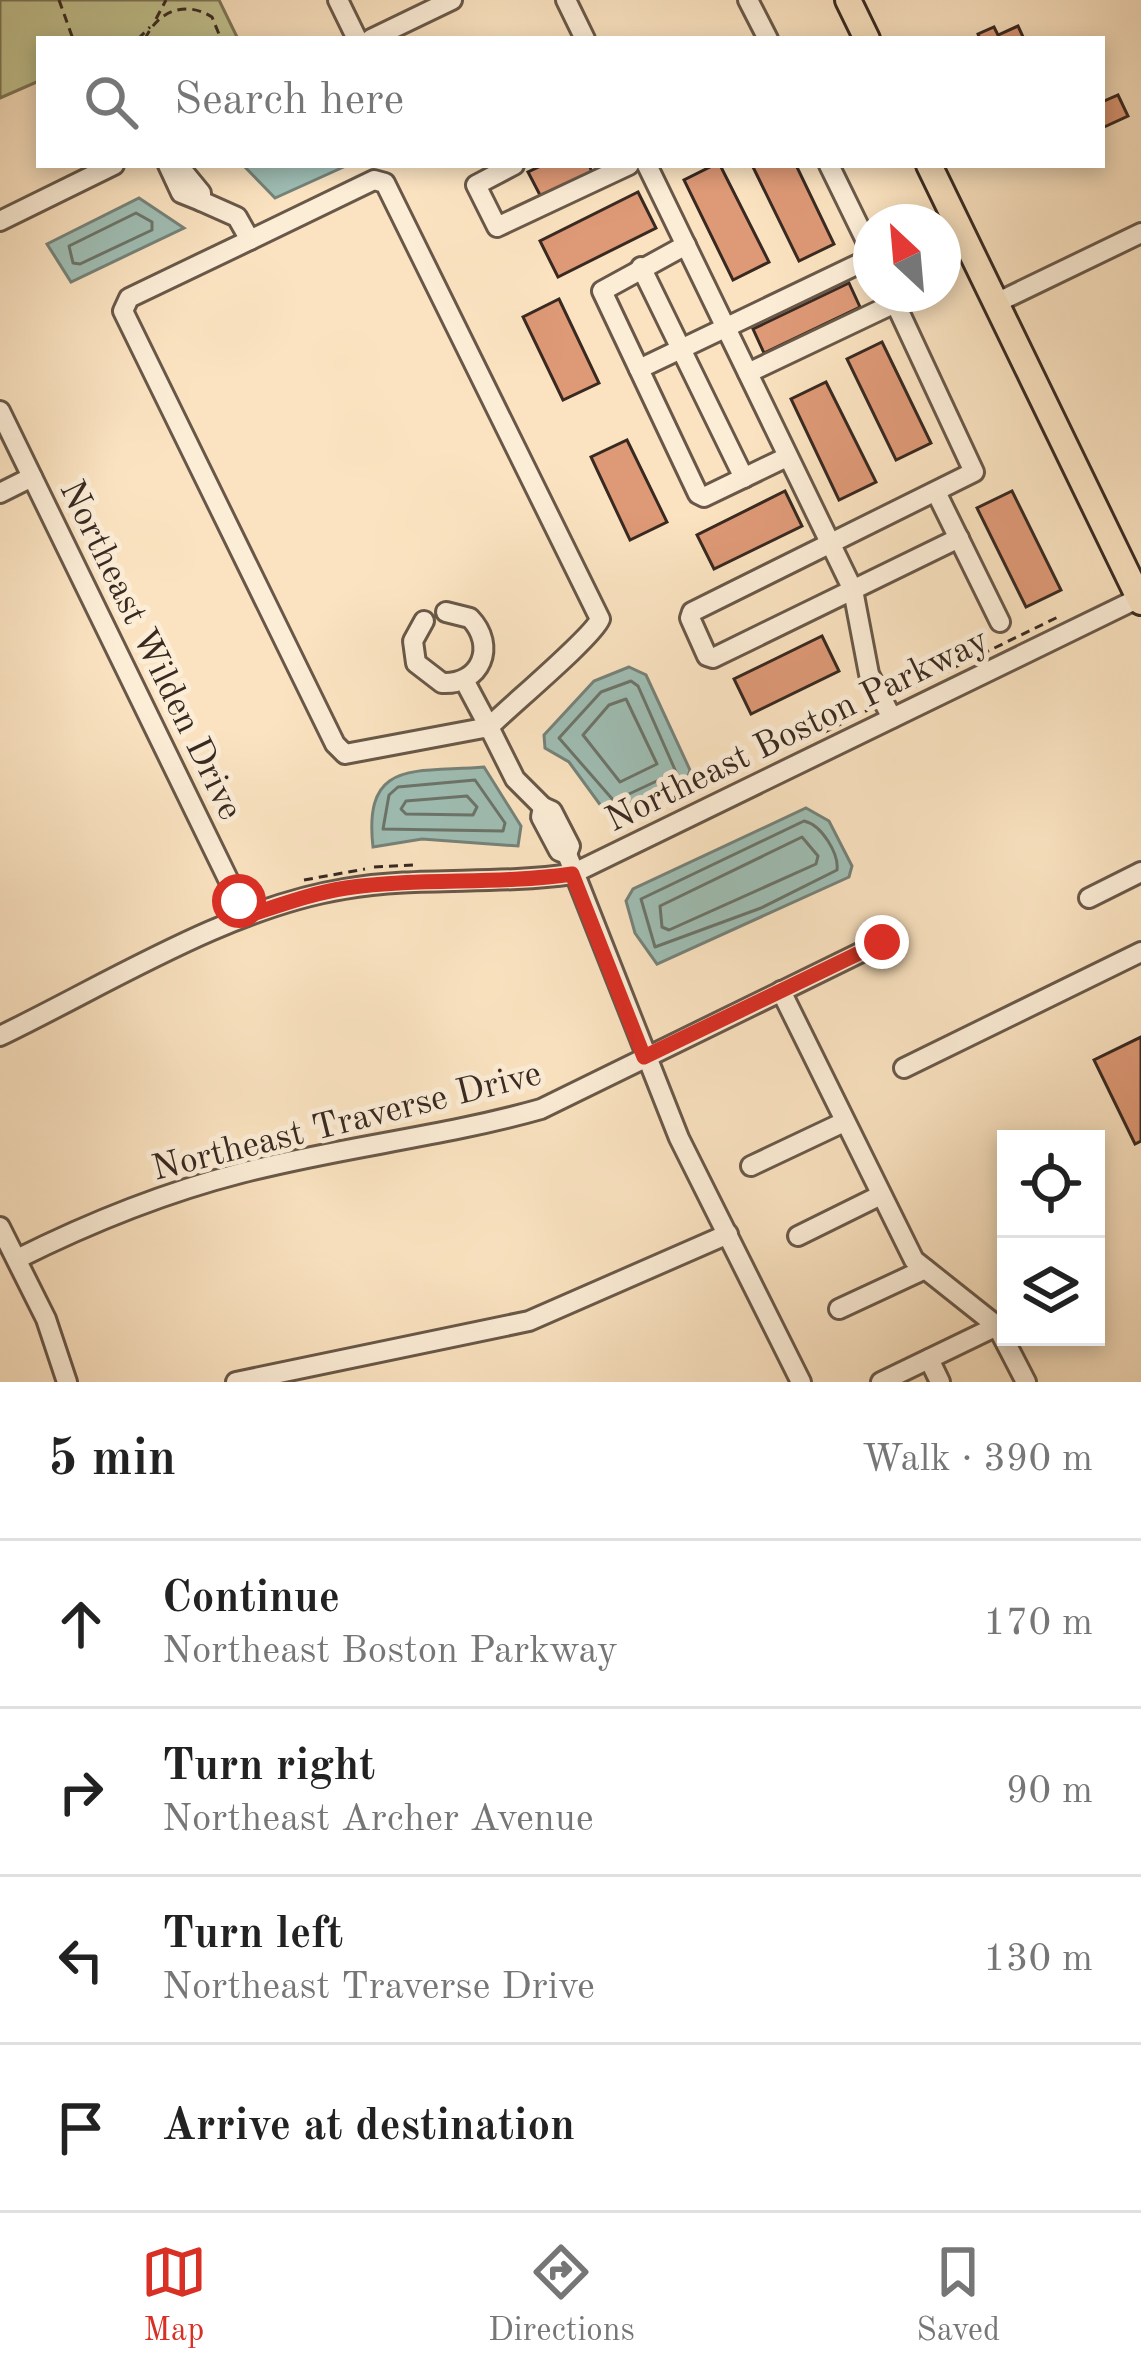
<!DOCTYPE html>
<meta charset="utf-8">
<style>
body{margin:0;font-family:"Old Standard TT",serif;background:#f2f2f2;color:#222}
.controls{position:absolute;right:36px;bottom:36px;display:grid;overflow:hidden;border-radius:0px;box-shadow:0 6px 18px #0003}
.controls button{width:108px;height:108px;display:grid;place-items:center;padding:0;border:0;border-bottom:3px solid #e0e0e0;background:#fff;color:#222;font:60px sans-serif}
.compass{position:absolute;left:853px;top:204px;width:108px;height:108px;border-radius:50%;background:#fff;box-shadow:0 6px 18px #0003;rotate:334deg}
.stop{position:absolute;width:36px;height:36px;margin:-27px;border:9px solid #d93025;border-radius:50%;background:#fff}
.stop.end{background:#d93025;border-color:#fff;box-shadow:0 3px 12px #0008}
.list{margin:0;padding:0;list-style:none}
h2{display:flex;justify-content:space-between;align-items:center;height:156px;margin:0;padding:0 48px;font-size:51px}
h2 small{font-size:39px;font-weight:400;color:#767676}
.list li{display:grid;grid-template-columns:78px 1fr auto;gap:36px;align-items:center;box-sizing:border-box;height:168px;padding:0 48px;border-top:3px solid #e0e0e0}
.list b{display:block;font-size:45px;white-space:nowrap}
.list p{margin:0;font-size:39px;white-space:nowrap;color:#767676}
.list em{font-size:39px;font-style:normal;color:#767676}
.icon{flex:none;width:66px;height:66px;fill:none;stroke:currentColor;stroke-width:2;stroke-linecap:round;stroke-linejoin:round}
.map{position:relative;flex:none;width:1141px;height:1382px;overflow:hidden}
.search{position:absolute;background:#fff;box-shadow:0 6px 18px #0003;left:36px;right:36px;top:36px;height:132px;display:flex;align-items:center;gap:30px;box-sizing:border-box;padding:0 42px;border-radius:0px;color:#767676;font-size:45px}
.sheet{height:828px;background:#fff}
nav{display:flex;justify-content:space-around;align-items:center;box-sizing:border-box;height:168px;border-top:3px solid #e0e0e0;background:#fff;font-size:33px;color:#767676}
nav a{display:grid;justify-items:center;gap:6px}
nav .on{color:#d93025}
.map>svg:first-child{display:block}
</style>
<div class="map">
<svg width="1141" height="1382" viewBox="0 0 1141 1382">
<rect width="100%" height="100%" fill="#fbe3c1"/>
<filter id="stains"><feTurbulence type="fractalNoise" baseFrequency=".00167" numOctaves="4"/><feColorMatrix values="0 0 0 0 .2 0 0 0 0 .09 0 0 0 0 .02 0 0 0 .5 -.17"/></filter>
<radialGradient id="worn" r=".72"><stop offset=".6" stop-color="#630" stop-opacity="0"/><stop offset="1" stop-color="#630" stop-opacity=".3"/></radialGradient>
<!-- green -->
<polygon fill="#c2c390" stroke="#7d7658" stroke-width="3" points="0,0 219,0 238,39 39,39 39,81 0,98"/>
<!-- water -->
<g fill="#9fbeb4" stroke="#768279" stroke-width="3">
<polygon points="243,165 348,165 275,198"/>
<polygon points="139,198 184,228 71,282 47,244"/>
<polygon points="629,667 646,675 690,770 686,784 609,817 569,762 545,748 544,735 594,681"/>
<path d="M484,767L521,826L518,846L422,839L373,847C363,758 415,773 484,767Z"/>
<polygon points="806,808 829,821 852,866 849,877 657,964 635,933 626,901 633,889"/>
</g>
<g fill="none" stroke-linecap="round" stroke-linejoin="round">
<!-- shore -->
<g stroke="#6c746a" stroke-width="3">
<polygon points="136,213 152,222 152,230 80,264 73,263 69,246"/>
<polygon points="631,681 638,686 676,772 614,801 559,738 601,692"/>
<polygon points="626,699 657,764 620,782 583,735 609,705"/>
<polygon points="475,780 505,823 503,831 383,829 389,795 398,787"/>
<polygon points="467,796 477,807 473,815 406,814 401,809 406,801"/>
<path d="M804,821C822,825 839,854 837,870L761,908L655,947L641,899Z"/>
<polygon points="802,837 818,856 816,864 669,930 662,927 660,906"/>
</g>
</g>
<!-- building -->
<g fill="#de9976" stroke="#382921" stroke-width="3">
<polygon points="1018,26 1024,39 980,39 978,34 994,27 998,35"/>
<polygon points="1118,95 1128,116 1102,128 1102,102"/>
<polygon points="543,165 589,165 592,172 541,197 528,172"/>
<polygon points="714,165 720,165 769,262 733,280 684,180"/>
<polygon points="752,165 796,165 834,244 799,261"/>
<polygon points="638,192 656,228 558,277 540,241"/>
<polygon points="849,283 860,307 764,353 753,329"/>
<polygon points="559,299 599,383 563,400 523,317"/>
<polygon points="882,342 931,443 896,460 847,359"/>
<polygon points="826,382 876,482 839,500 791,399"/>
<polygon points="627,440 667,522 630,540 591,457"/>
<polygon points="785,491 802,526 714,569 697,535"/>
<polygon points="1012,491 1061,590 1026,607 977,508"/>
<polygon points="822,636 839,671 751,714 734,679"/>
<polygon points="1141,1037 1141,1141 1135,1144 1094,1060"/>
</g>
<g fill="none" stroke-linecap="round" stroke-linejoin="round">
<!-- minor casing -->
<g stroke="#695849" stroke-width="24">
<g id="minor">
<polyline points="338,0 357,39"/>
<polyline points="566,0 585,39"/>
<polyline points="748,0 768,39"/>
<polyline points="371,39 452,0"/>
<polyline points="168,165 181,193 201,201 201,193 178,165"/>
<polyline points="514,165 476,185 497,227 629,165"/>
<polyline points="647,165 853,590 869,674 892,718"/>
<polyline points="829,165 871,251"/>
<polyline points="201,201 237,217 250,240 129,298 123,311 335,744 345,754 489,727 515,779 543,807"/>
<polyline points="0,221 114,165"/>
<path d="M250,240L374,180L385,183L600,619C593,637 510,706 489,727L464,680"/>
<polyline points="686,245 602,291 698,494 704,497 787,457"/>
<polyline points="641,267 744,478"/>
<polyline points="891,294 974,472 692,612 690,618 707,656 713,658 959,538"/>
<polyline points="996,303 1141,233"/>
<polyline points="639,369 871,258"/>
<polyline points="748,373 895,303"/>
<polyline points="0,411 246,916"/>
<polyline points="936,492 1000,622"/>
<polyline points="0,493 32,477"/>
<path d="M424,621L413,641L416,663L442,683C481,685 497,646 470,618L446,612"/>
<polygon points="543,807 552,811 570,846 567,854 559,851 541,817"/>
<polyline points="567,854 679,1138 801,1382"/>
<polyline points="1089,898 1141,872"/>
<polyline points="781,991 914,1260 997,1326 1026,1382"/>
<path d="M0,1036C106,985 227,908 344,889C419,876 495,885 572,874L1139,598"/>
<polyline points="904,1068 1141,952"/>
<polyline points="751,1166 844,1122"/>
<polyline points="0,1227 46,1319 67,1382"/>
<polyline points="798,1236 879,1196"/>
<path d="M17,1259C89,1223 163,1193 241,1173C340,1147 442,1137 541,1109L882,942"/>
<polyline points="839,1309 925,1269"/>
<polyline points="929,1359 940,1382"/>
<polyline points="236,1382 529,1321 728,1234"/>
<polyline points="881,1382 997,1326"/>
</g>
</g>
<!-- major casing -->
<g stroke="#382921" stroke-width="30">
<g id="major">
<polyline points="848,0 867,39"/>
<polyline points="929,165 1141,602"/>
</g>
</g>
<!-- path -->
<g stroke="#382921" stroke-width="3" stroke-dasharray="9 6" stroke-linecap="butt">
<polyline points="59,0 73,39"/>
<polyline points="156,19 166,0"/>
<polyline points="138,39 150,27"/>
<path d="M145,39C158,11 185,0 212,17L221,39"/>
<polyline points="900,694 1060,616"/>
<polyline points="825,732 870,709"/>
<polyline points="374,867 413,865"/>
<polyline points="304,880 365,869"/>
</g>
<!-- minor -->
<use href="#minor" stroke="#fcedd7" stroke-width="18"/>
<!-- major -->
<use href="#major" stroke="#fbe3c1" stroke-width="24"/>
</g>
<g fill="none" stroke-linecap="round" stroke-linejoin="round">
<!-- route -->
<path stroke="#d93025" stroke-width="15" d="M239,901L246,916C278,906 312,893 346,888C421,877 496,885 572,874L644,1057L882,942"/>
</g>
<g text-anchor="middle" stroke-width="10" stroke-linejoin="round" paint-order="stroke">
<!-- street labels -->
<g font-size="36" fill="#382921" stroke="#fcedd7">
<text transform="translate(153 649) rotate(64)" y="13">Northeast Wilden Drive</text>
<text transform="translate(796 728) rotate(-26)" y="13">Northeast Boston Parkway</text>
<text transform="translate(346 1119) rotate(-14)" y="13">Northeast Traverse Drive</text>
</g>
</g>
<rect width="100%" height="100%" filter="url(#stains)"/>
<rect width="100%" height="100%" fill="url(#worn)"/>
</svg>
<div class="controls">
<button><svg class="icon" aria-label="locate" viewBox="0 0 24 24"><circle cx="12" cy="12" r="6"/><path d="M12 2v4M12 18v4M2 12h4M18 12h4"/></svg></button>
<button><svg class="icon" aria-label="layers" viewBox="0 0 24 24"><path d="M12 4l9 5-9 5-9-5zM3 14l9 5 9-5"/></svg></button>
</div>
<svg class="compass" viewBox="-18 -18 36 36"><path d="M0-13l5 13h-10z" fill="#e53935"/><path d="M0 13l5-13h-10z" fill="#767676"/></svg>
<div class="stop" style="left:239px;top:901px"></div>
<div class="stop end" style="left:882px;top:942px"></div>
<div class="search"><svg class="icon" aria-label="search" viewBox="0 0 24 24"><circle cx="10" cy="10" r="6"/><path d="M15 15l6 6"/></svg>Search here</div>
</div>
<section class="sheet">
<h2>5 min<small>Walk · 390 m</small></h2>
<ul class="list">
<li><svg class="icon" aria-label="ahead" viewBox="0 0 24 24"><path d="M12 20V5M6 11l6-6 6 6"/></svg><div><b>Continue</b><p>Northeast Boston Parkway</p></div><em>170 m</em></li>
<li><svg class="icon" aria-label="right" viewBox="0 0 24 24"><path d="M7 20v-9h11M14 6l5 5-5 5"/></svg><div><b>Turn right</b><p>Northeast Archer Avenue</p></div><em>90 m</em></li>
<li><svg class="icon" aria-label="left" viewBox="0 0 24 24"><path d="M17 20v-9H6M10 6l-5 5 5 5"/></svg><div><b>Turn left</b><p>Northeast Traverse Drive</p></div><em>130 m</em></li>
<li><svg class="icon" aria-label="arrive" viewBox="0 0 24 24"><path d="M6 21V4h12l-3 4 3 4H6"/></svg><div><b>Arrive at destination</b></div></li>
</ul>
</section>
<nav>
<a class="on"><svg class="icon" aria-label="map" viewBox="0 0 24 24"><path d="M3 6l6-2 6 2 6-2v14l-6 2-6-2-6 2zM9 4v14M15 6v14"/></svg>Map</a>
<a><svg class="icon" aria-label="directions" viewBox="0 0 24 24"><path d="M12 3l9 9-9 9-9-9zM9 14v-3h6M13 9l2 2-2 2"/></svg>Directions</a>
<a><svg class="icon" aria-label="saved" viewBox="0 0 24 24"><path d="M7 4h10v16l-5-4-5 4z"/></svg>Saved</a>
</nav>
